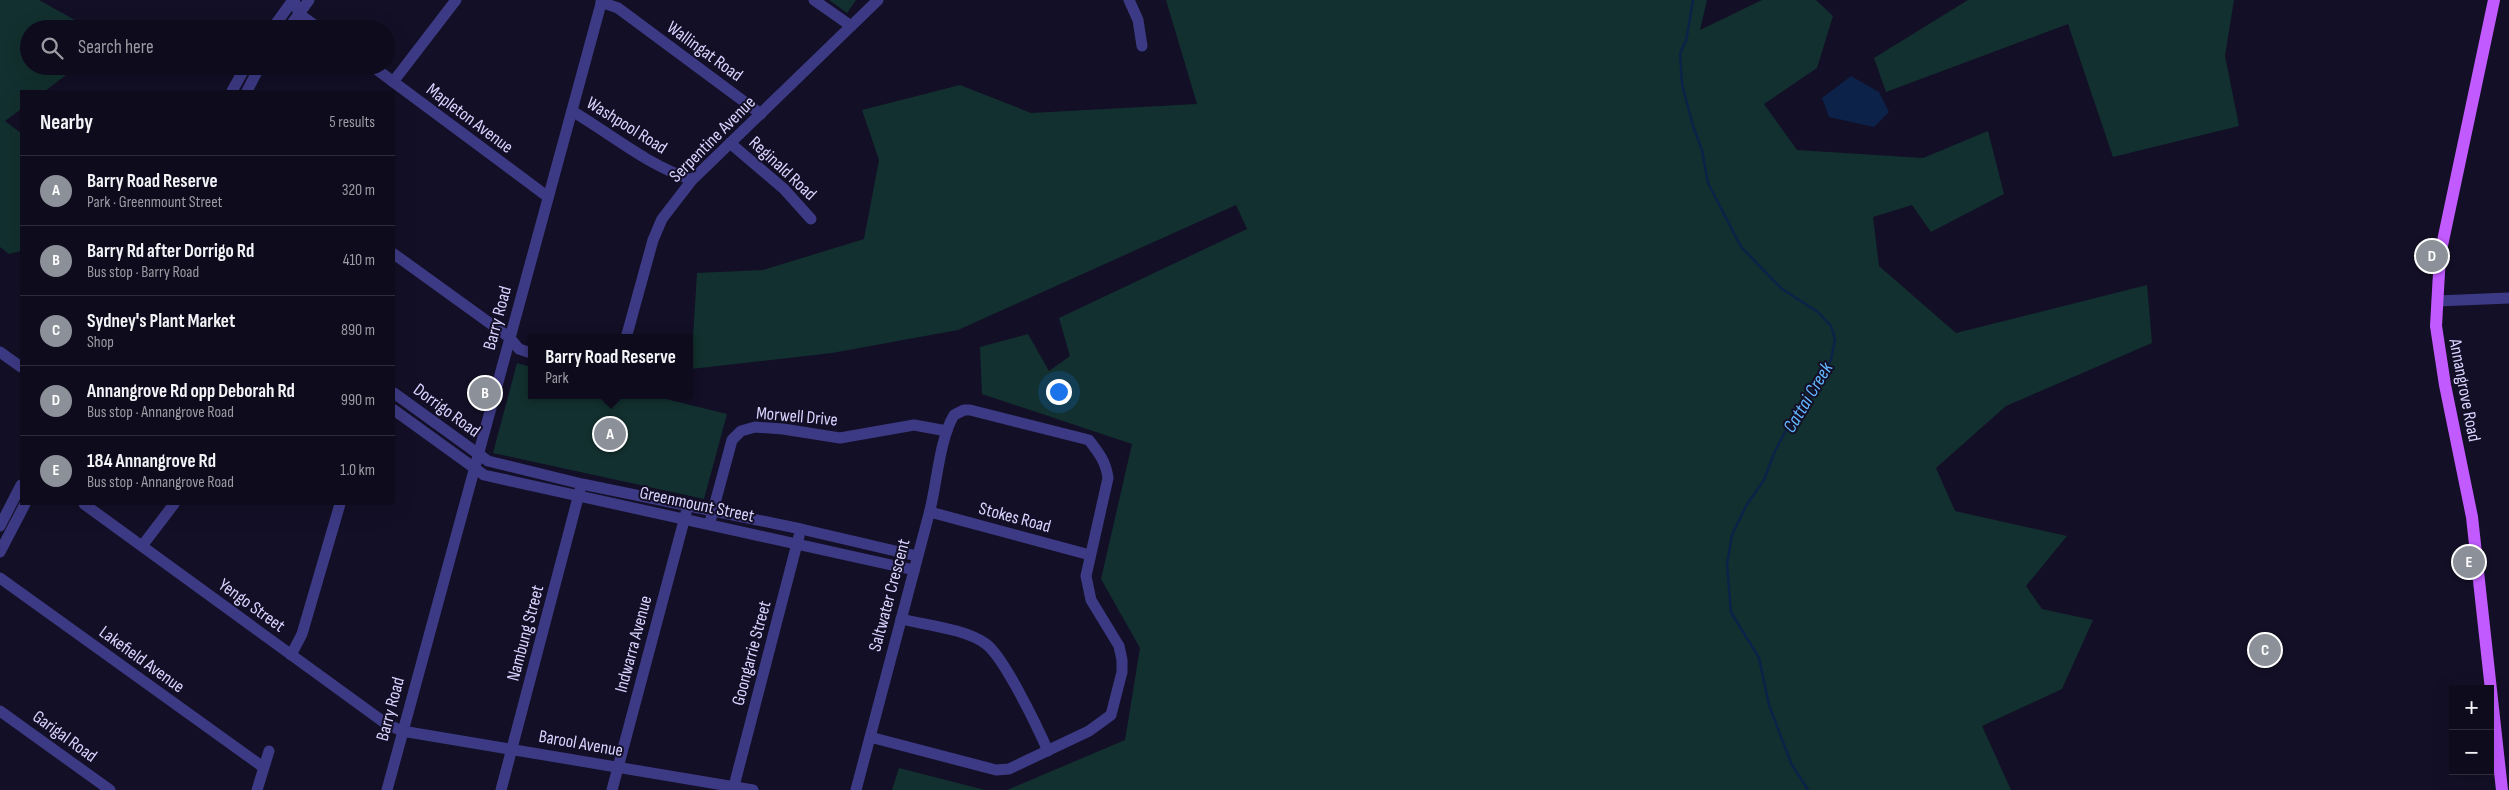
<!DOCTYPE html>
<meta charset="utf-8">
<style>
body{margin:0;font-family:"Sofia Sans Condensed",sans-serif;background:#171425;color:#f1f3f6}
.controls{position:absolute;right:15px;bottom:15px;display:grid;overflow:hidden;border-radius:0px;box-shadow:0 5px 20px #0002}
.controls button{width:45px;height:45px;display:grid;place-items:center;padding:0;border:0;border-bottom:1px solid #2e2b3b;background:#0e0b1c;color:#f1f3f6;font:25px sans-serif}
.you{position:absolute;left:1058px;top:391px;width:18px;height:18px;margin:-12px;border:4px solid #fff;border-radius:50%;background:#1a73e8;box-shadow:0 0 0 8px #1a73e833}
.badge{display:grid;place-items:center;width:32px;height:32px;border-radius:50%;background:#8c9099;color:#fff;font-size:16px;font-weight:700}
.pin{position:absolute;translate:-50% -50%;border:2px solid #fff;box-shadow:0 1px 5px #0006}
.popup{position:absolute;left:528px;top:334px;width:165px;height:65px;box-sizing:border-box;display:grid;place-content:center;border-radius:0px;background:#0e0b1c;filter:drop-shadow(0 1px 4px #0005);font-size:16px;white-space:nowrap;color:#9b9ba3}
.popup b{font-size:19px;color:#f1f3f6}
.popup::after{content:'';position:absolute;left:50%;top:100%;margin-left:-10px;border:10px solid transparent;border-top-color:#0e0b1c}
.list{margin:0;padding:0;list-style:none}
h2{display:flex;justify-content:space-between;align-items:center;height:65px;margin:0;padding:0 20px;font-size:21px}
h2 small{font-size:16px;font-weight:400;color:#9b9ba3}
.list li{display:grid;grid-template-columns:32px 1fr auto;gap:15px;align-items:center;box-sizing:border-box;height:70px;padding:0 20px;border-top:1px solid #2e2b3b}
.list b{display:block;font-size:19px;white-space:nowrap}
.list p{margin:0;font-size:16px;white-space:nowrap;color:#9b9ba3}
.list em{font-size:16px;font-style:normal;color:#9b9ba3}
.icon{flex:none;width:28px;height:28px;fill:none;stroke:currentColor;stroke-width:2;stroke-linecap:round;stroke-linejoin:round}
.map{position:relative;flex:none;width:2509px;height:790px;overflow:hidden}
.search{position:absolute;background:#0e0b1c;box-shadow:0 5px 20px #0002;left:20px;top:20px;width:375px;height:55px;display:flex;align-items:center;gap:12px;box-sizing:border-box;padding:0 18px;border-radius:28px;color:#9b9ba3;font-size:19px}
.panel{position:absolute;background:#0e0b1c;box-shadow:0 5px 20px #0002;left:20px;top:90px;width:375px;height:415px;border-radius:0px}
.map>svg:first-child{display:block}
</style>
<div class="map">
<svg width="2509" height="790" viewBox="0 0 2509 790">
<rect width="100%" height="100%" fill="#130f26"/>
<!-- green -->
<g fill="#12302f">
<polygon points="0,0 39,0 91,29 29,29 29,66 78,66 45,91 21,91 21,109 5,121 21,133 21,251 9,254 0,247"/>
<polygon points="829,0 856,0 847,13"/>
<polygon points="1166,0 1707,0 1700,30 1762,0 1816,0 1833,16 1817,68 1764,104 1797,150 1923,158 1988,131 2004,194 1931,232 1912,205 1873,217 1879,266 1956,333 2147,285 2152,343 2006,406 1936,468 1955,511 2067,536 2026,586 2042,609 2093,620 2062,689 1982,726 2011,790 1007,790 1125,740 1140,648 1101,579 1132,444 982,394 980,347 1028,334 1049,371 1070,356 1059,318 1247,229 1236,205 958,330 832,353 691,369 697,273 763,270 864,239 879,160 862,110 960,85 1031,113 1197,104"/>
<polygon points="1968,0 2234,0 2225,56 2239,126 2113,157 2068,24 1886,92 1874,58"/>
<polygon points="517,363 531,367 531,395 650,395 727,414 704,499 493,453"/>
<polygon points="899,768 985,790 892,790"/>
</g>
<!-- water -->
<polygon fill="#0c2248" points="1851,76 1879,92 1889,112 1874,127 1829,117 1822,98"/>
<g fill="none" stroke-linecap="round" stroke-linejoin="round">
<!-- stream -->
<polyline stroke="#0c2248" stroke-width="2.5" points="1693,0 1686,41 1680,53 1682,84 1693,126 1702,150 1708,183 1741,247 1782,289 1818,312 1831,326 1835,339 1831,360 1805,408 1785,432 1775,451 1764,480 1746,506 1732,535 1727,565 1731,612 1759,658 1769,705 1791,763 1808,790"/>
<!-- minor -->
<g stroke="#3d3a85" stroke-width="11">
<polyline points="294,0 299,14 320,29"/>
<polyline points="814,0 851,26"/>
<polyline points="1129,0 1138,20 1142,46"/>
<polyline points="601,2 618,8 761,114"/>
<polyline points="272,29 293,0"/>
<polyline points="288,29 309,0"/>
<polyline points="372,66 548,197"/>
<polyline points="393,82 456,0"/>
<polyline points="232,91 246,66"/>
<polyline points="247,91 260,66"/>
<path d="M572,111C614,136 644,163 692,180"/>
<polyline points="730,143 784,189 811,219"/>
<polyline points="394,254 509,337 519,349 531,353"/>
<polyline points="2437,301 2509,298"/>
<polyline points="626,338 653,240 662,219 692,180 878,0"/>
<polyline points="0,352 21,367"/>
<polyline points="394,393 488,461 582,484 801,529 917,556"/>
<polyline points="394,410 484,475 914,570"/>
<polyline points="84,504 385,723 402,731 753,790"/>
<polyline points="930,512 1090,555"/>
<polyline points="711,518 732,440 741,431 755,427 783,429 840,438 914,425 947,431"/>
<polyline points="0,526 21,485"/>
<polyline points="142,546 174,504"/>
<polyline points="0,552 25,504"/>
<polyline points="0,578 263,767"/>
<path d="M901,619C926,625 966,629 986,644C1004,657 1038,728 1048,751"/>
<polyline points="291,655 302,634 340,504"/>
<polyline points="0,711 110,790"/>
<polyline points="734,786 799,536"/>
<polyline points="257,790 269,751"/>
<polyline points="387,790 602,0"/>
<polyline points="501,790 580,490"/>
<polyline points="612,790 686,513"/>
<path d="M856,790C880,698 905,606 929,514C937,485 939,440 954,415L964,410H970L1089,440C1099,453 1106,462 1108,478L1086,576L1091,600L1119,646L1122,660V672L1111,715L1089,731L1009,769L996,770L870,737"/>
</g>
<!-- major -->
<polyline stroke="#c25bff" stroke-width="12" points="2494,0 2440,255 2436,326 2445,385 2472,517 2502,790"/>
</g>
<g text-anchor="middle" stroke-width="4" stroke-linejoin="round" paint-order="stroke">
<!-- street labels -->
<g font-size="18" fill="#d9d4ff" stroke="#130f26">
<text transform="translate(705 51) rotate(36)" y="6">Wallingat Road</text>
<text transform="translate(470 118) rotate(37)" y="6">Mapleton Avenue</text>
<text transform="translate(627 125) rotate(32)" y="6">Washpool Road</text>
<text transform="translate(712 139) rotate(-45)" y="6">Serpentine Avenue</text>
<text transform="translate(783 168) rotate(43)" y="6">Reginald Road</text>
<text transform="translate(497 318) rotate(-75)" y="6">Barry Road</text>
<text transform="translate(2465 390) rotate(79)" y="6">Annangrove Road</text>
<text transform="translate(447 410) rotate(36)" y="6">Dorrigo Road</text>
<text transform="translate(797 416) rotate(5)" y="6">Morwell Drive</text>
<text transform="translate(697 504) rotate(12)" y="6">Greenmount Street</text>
<text transform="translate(1015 517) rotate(15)" y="6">Stokes Road</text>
<text transform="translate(889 595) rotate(-75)" y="6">Saltwater Crescent</text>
<text transform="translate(252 605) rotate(36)" y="6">Yengo Street</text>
<text transform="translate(525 633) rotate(-75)" y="6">Nambung Street</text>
<text transform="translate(633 644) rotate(-75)" y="6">Indwarra Avenue</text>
<text transform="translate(751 653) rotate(-75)" y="6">Goongarrie Street</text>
<text transform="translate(142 659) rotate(36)" y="6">Lakefield Avenue</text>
<text transform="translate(390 709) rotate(-75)" y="6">Barry Road</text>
<text transform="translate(65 736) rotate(36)" y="6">Garigal Road</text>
<text transform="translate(581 743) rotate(10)" y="6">Barool Avenue</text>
</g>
<!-- water labels -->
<g font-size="19" font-style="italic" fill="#62b6ff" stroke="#130f26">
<text transform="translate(1807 397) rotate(-59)" y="7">Cattai Creek</text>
</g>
</g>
</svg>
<div class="controls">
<button>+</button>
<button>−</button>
</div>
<div class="you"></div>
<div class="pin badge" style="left:610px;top:434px">A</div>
<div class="popup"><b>Barry Road Reserve</b>Park</div>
<div class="pin badge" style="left:485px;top:393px">B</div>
<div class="pin badge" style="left:2265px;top:650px">C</div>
<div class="pin badge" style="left:2432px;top:256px">D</div>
<div class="pin badge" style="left:2469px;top:562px">E</div>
<div class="search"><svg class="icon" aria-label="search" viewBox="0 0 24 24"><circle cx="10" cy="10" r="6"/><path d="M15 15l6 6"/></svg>Search here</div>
<section class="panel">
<h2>Nearby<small>5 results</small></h2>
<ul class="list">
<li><span class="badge">A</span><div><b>Barry Road Reserve</b><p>Park · Greenmount Street</p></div><em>320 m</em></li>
<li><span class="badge">B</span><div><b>Barry Rd after Dorrigo Rd</b><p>Bus stop · Barry Road</p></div><em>410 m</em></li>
<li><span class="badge">C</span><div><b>Sydney's Plant Market</b><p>Shop</p></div><em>890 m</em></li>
<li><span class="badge">D</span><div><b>Annangrove Rd opp Deborah Rd</b><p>Bus stop · Annangrove Road</p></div><em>990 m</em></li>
<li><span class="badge">E</span><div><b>184 Annangrove Rd</b><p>Bus stop · Annangrove Road</p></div><em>1.0 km</em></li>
</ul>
</section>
</div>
